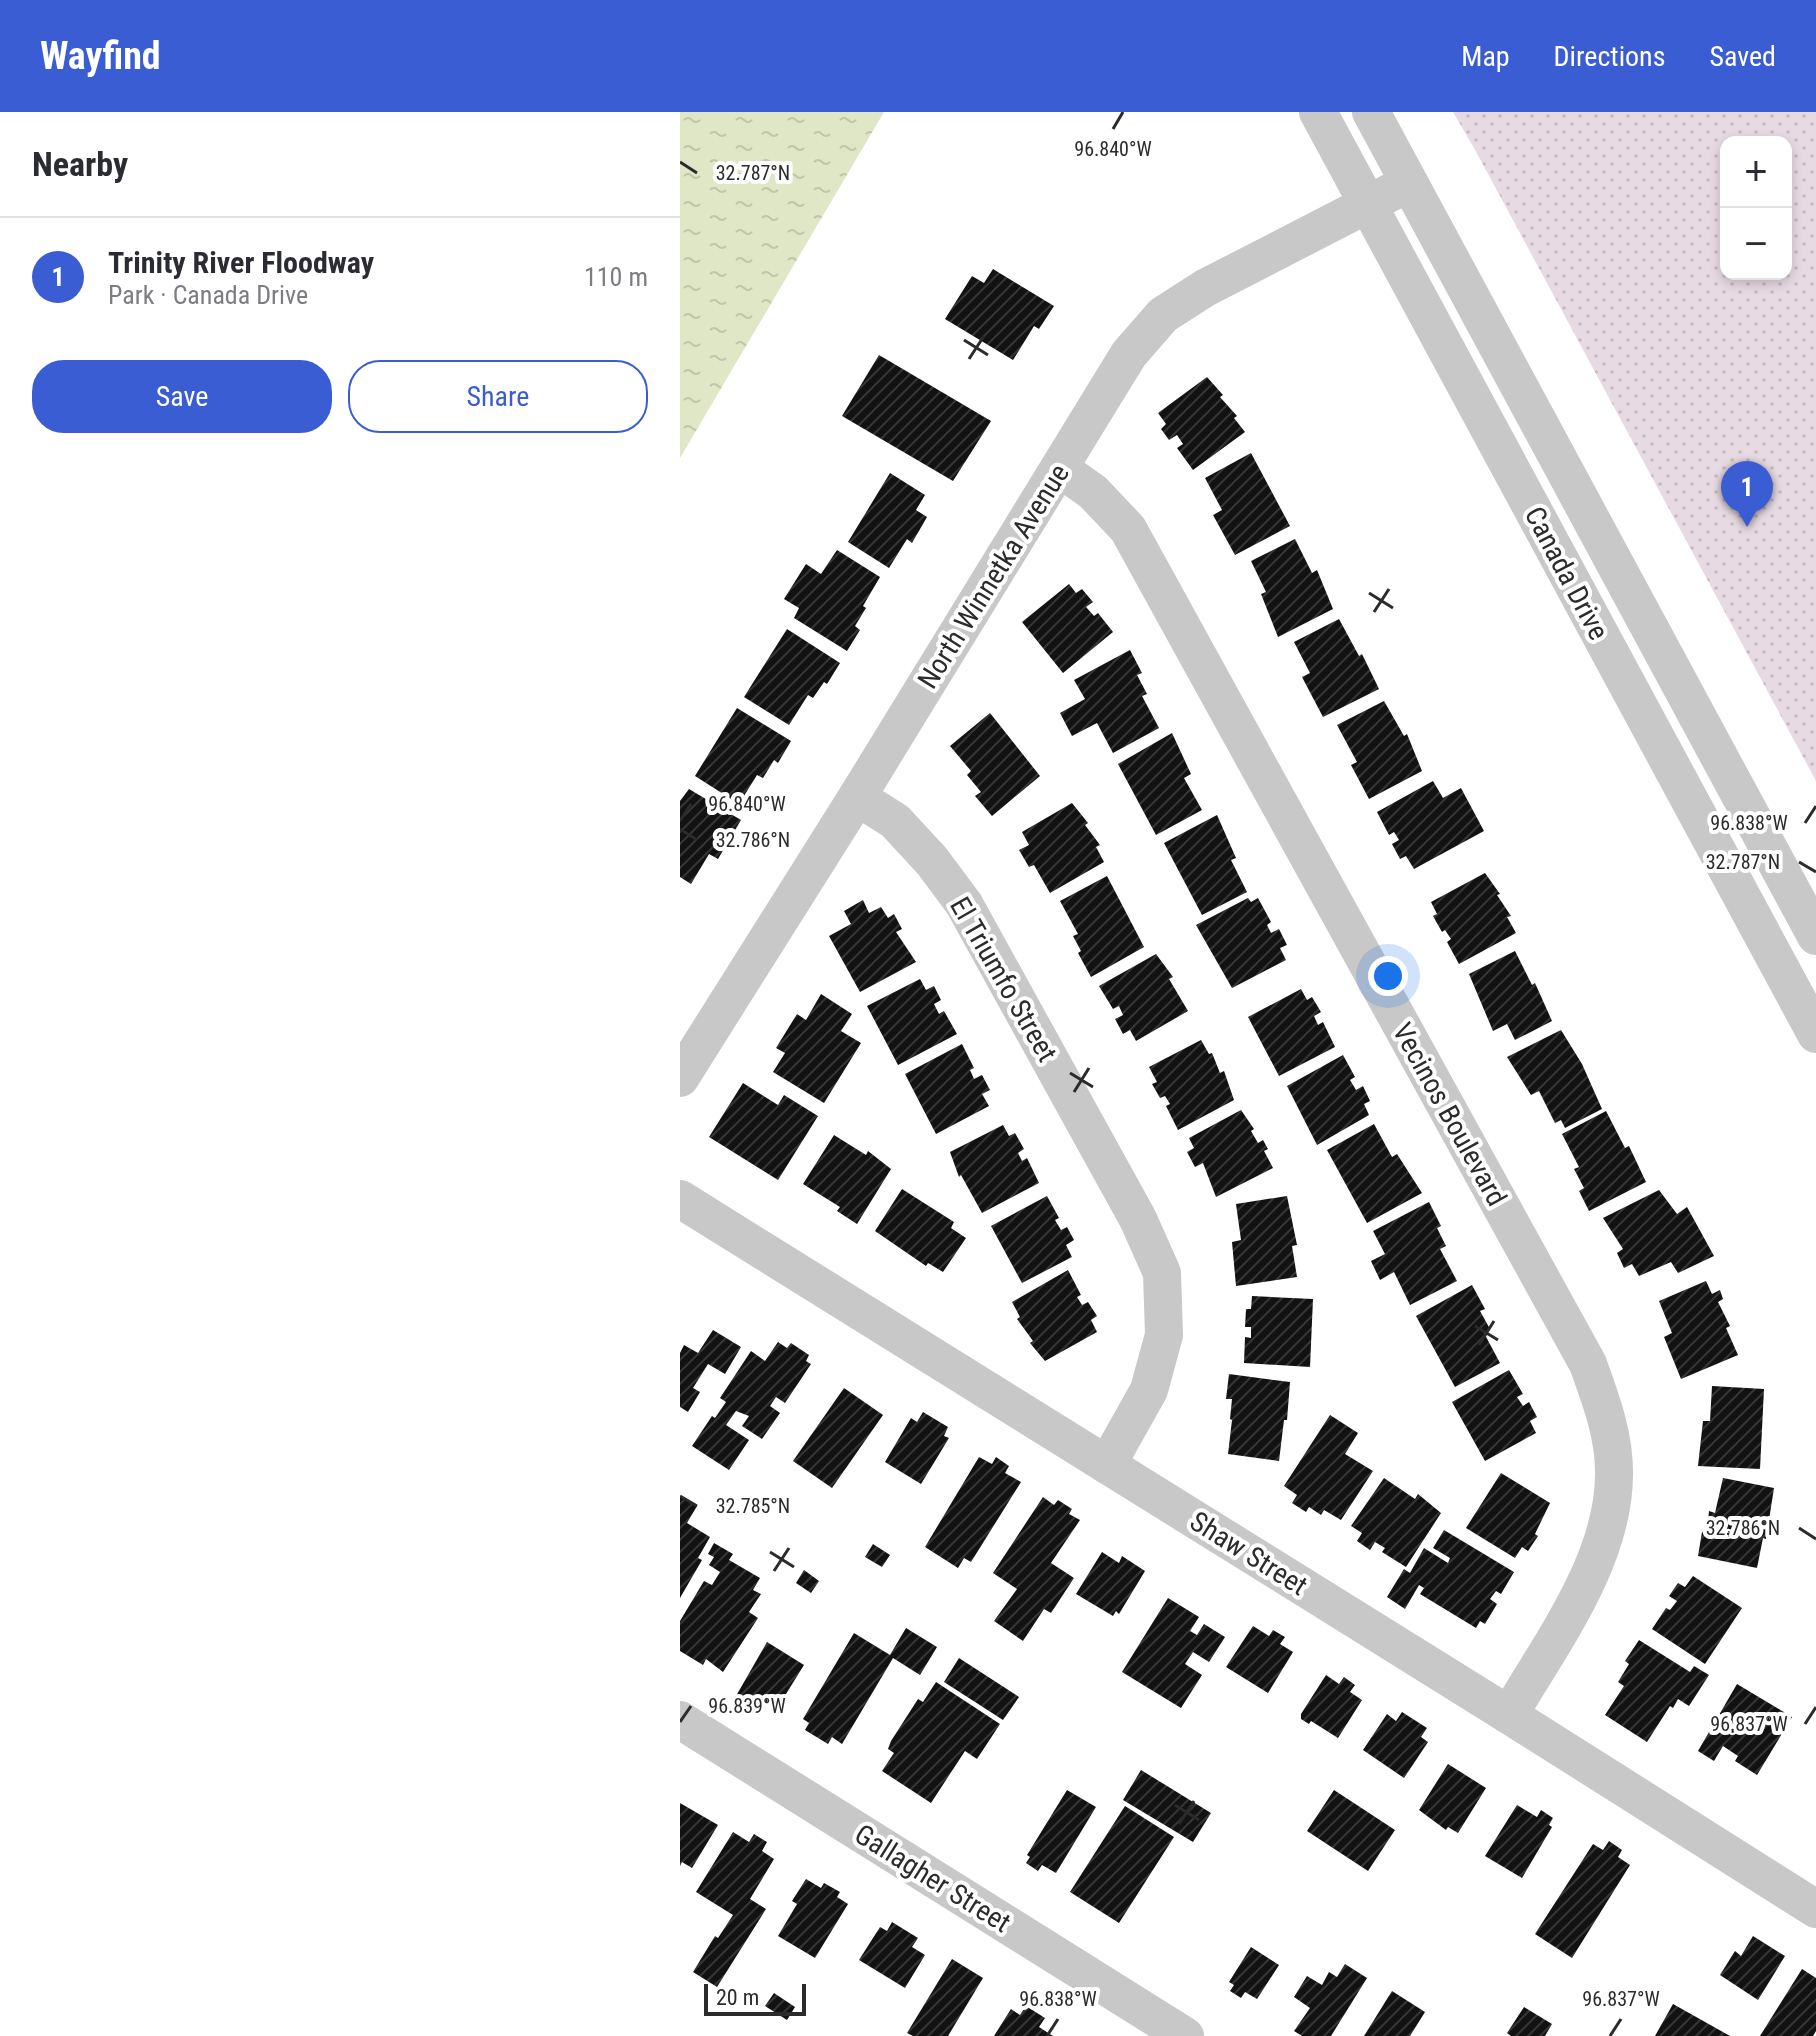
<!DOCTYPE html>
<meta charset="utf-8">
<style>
body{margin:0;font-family:"Roboto Condensed",sans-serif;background:#f2f2f3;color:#2b2b33}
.controls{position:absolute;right:24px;top:24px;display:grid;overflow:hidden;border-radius:16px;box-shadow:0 4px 12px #0003}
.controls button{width:72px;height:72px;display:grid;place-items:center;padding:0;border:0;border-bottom:2px solid #e1e1e2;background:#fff;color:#2b2b33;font:40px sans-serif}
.scale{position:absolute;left:24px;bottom:20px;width:102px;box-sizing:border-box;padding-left:8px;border:4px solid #2b2b2b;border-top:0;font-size:22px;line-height:28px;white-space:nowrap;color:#2b2b2b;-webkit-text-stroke:6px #fff;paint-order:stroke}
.you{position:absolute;left:708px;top:864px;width:28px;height:28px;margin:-20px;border:6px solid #fff;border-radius:50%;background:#1a73e8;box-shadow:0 0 0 12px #1a73e833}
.badge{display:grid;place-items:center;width:52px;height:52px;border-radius:50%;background:#3b5dd4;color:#fff;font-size:26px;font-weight:700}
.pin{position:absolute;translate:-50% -66px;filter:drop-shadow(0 2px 4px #0008)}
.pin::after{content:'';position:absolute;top:42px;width:28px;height:24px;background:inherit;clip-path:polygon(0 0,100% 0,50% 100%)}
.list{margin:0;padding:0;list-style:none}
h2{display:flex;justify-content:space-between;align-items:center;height:104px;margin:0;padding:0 32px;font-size:34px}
h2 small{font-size:26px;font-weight:400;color:#7c7c81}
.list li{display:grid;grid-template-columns:52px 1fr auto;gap:24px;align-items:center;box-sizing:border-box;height:120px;padding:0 32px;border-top:2px solid #e1e1e2}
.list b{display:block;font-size:30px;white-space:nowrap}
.list p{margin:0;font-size:26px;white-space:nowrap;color:#7c7c81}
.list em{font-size:26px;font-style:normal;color:#7c7c81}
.actions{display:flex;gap:16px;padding:24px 32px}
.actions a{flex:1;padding:18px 0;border:2px solid #3b5dd4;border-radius:32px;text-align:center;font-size:28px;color:#3b5dd4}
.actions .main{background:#3b5dd4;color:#fff}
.map{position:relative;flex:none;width:1136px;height:1924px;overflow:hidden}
header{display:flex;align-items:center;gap:48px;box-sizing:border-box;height:112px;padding:0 40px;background:#3b5dd4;color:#fff}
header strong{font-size:38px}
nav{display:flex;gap:44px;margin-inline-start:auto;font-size:28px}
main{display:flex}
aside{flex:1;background:#fff}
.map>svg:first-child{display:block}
</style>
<header>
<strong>Wayfind</strong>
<nav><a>Map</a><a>Directions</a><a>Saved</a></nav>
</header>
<main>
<aside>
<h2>Nearby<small></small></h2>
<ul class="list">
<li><span class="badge">1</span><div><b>Trinity River Floodway</b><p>Park · Canada Drive</p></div><em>110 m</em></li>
</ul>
<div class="actions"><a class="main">Save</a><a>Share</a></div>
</aside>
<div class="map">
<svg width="1136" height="1924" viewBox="0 0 1136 1924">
<defs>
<pattern id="park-dots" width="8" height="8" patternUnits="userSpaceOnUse" patternTransform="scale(2)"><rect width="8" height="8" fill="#e8dae3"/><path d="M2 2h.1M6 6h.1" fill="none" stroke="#c7bbc3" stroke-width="1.8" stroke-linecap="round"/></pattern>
<pattern id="water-ripples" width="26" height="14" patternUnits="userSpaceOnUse" patternTransform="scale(2)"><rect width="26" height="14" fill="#dfe7c7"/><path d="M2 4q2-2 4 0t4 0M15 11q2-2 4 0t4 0" fill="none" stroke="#c0c6ab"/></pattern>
<pattern id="building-hatch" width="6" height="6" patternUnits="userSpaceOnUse" patternTransform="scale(2)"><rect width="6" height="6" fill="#121212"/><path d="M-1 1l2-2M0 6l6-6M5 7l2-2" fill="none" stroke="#353535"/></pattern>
</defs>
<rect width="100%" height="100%" fill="#fff"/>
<!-- park -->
<path fill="url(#park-dots)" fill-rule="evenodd" d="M773,0H1136V669L794,36ZM1046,30H1106V162H1046Z"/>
<!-- water -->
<polygon fill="url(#water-ripples)" points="0,0 204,0 0,346"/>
<!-- building -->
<g fill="url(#building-hatch)">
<polygon points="313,157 374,194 359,217 354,214 333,248 265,207 292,164 304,171"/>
<polygon points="199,243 311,309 273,369 162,304"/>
<polygon points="527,265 543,283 540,285 557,304 554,306 565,320 513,358 497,336 503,332 497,323 489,328 481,317 486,312 478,301"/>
<polygon points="571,341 610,414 555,443 533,403 542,398 525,366"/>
<polygon points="210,361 245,383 236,398 247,405 232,431 227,427 209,456 168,430"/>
<polygon points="615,427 632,461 637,458 653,497 598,525 581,482 586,480 571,449"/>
<polygon points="157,438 200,465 183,494 186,496 175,514 180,518 167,539 114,506 119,496 104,487 126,452 141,462"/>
<polygon points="389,472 396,481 402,477 413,490 406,495 414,504 418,501 433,520 383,561 342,510"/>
<polygon points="659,507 679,544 682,542 699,577 643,605 622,565 630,561 614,530"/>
<polygon points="107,517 160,551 147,572 144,570 133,586 128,583 109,613 64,585"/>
<polygon points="450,538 462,561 457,563 467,582 462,584 479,616 433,641 417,611 392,624 380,601 405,587 394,568"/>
<polygon points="704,589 724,624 727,622 742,659 689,687 671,653 677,650 657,613"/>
<polygon points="57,596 111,629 98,651 94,648 83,666 77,663 59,692 15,664"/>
<polygon points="310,601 360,664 312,704 295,684 301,680 287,663 291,659 270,634"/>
<polygon points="492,621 511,662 504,666 522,698 476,723 438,652"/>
<polygon points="753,669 763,686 781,676 804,719 734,757 726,744 720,747 712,732 719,728 714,720 709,723 697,700"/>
<polygon points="9,677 61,708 38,747 29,742 11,772 0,765 0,689"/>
<polygon points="392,691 408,711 405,713 420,733 416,735 424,750 370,781 354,753 349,755 339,738 349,733 342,720"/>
<polygon points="537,703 556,746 551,748 567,780 522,803 484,731"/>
<polygon points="805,761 820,782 817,783 831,804 827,805 836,821 779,852 767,830 771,827 765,818 762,820 753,804 757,802 751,790"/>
<polygon points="427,764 464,835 411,865 398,841 401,839 393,824 398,822 380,789"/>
<polygon points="568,786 571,790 578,786 591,810 587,813 591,821 599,817 607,833 600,836 606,848 552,876 516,813"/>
<polygon points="183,788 189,801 201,795 208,806 214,802 222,817 216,820 236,850 180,880 149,824 171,812 164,799"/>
<polygon points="835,839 852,873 855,871 872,909 835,928 827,912 813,919 789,862"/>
<polygon points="476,842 493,865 489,867 508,899 456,929 450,918 443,922 435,907 443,903 439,894 433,897 419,874"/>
<polygon points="240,867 246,878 254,874 261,888 254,892 259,902 264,899 277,922 218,953 187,894"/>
<polygon points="621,877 627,888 632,885 641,900 634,904 638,913 643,910 655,935 599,964 568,905"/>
<polygon points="141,882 172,902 161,919 181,931 144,991 93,960 105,941 96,936 117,902 126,908"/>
<polygon points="881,918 902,952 922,997 885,1016 881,1008 875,1011 859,979 851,983 827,945"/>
<polygon points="521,928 529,942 532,941 540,961 544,959 554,988 498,1018 486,994 490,992 485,984 480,986 472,972 477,970 469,955"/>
<polygon points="282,932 294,956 290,958 294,967 302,963 310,978 302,982 309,994 256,1022 225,962"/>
<polygon points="663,943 675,965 670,968 676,978 683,974 690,989 684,992 689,1003 637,1033 607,974"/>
<polygon points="63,971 98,993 104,983 138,1004 98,1068 29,1025"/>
<polygon points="561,998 574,1017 571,1019 578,1031 583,1028 588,1037 584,1039 593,1056 536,1085 523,1051 515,1055 507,1040 514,1036 509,1026"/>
<polygon points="926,999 945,1036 949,1034 966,1070 909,1099 899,1079 904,1076 894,1057 899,1055 882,1022"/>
<polygon points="694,1012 712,1045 717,1042 742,1081 687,1111 647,1038"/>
<polygon points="323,1013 329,1024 335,1021 344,1037 338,1041 342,1049 347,1046 359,1071 302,1101 281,1063 279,1065 270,1040"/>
<polygon points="154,1023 186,1043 188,1039 211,1057 177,1112 157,1099 160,1095 123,1072"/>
<polygon points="222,1077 274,1110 271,1116 286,1126 263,1160 248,1151 246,1154 195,1119"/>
<polygon points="979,1078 997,1102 1007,1095 1034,1144 998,1161 991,1150 959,1164 952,1152 944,1156 937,1141 943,1137 923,1106"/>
<polygon points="367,1084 379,1106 375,1108 381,1118 387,1115 394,1128 386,1133 392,1145 342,1171 311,1114"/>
<polygon points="607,1084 617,1133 612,1134 617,1165 556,1174 552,1130 561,1128 556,1092"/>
<polygon points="749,1090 761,1114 757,1116 766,1134 760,1137 777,1169 730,1193 714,1160 700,1168 691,1149 705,1142 693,1119"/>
<polygon points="388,1158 401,1183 397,1185 402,1193 408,1190 417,1204 411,1208 417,1220 365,1249 350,1231 353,1229 337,1207 340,1205 332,1190"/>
<polygon points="1026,1169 1032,1182 1040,1178 1043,1187 1038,1190 1050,1214 1046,1216 1058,1243 1001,1267 984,1225 992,1221 979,1189"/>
<polygon points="792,1173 805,1197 800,1199 810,1217 804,1221 820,1251 775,1275 736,1204"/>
<polygon points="572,1184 633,1187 630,1255 564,1251 565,1225 571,1226 571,1215 565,1215 566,1197 571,1197"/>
<polygon points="33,1218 61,1235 45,1262 28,1252 13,1276 20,1280 8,1300 0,1295 0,1241 4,1233 18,1241"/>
<polygon points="98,1230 107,1236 111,1231 129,1243 126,1249 131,1252 105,1291 96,1285 90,1294 100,1301 82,1327 62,1314 69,1304 56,1299 46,1313 69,1328 49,1358 12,1334 32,1304 35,1306 46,1290 40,1286 71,1239 85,1249"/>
<polygon points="829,1258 843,1282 837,1285 843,1294 849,1290 857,1305 850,1309 856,1321 805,1349 772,1290"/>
<polygon points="549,1262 610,1270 607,1308 604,1308 599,1349 548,1342 552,1308 550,1307 552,1287 546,1287"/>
<polygon points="1032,1274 1084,1277 1080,1357 1018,1354 1023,1309 1030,1309"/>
<polygon points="164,1276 203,1303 152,1376 113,1349"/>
<polygon points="243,1300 268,1315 264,1324 269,1326 241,1372 205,1350 231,1306 237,1310"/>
<polygon points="650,1303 678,1321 665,1342 693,1359 661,1408 644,1398 641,1403 629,1395 626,1400 612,1391 617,1383 604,1374"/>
<polygon points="299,1345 312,1352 316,1345 329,1354 325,1361 341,1370 291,1450 284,1446 278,1456 245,1435"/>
<polygon points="821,1361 870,1391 855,1422 858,1424 848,1439 842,1435 835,1446 786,1416"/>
<polygon points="704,1366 735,1387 738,1382 761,1401 726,1455 702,1440 705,1436 695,1430 690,1438 677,1429 682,1421 671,1414"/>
<polygon points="1043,1366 1094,1376 1086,1427 1083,1426 1077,1456 1018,1444 1022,1420 1027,1421 1029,1399 1035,1401"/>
<polygon points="0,1384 17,1394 7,1411 30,1425 18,1446 22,1448 0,1486"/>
<polygon points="363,1385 374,1393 378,1388 392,1397 389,1402 400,1408 371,1451 394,1466 371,1501 364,1497 343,1529 314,1509 337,1477 313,1461"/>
<polygon points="764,1418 834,1460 821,1482 816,1479 810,1487 817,1492 805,1512 800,1509 796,1516 740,1482 744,1476 739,1473 725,1497 707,1485 724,1457 730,1461 744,1436 768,1451 770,1446 753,1436"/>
<polygon points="34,1431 53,1442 49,1448 80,1466 73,1478 81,1482 69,1500 78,1506 43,1560 26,1547 23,1553 0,1539 0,1509 24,1469 32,1473 40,1460 29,1453 34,1445 28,1442"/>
<polygon points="193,1432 210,1443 202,1455 185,1445"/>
<polygon points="422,1440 439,1451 442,1444 465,1459 439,1502 436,1499 433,1504 396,1482"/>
<polygon points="124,1458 139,1469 131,1481 116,1471"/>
<polygon points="1013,1464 1062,1496 1025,1552 972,1517 986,1496 990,1498 997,1489 989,1484 998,1471 1005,1475"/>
<polygon points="488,1486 519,1505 510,1519 517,1523 524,1512 545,1525 529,1550 513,1540 505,1552 522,1563 501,1596 442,1560"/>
<polygon points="573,1514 589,1524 593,1518 605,1525 600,1532 613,1540 588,1581 546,1555"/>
<polygon points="226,1516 257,1535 240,1563 213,1546 162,1632 152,1625 148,1632 125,1618 129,1611 123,1607 174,1521 210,1543"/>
<polygon points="959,1528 1010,1560 1014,1554 1029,1563 1009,1594 998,1587 993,1596 990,1594 967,1630 925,1603 944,1574 938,1570 949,1552 945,1549"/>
<polygon points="87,1530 124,1553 101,1590 91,1584 81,1599 56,1584"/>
<polygon points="279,1546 339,1585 323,1608 264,1570"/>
<polygon points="646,1563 659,1572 664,1565 675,1573 670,1580 682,1588 658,1626 631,1609 629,1612 621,1607 621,1602"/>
<polygon points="256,1570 320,1612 297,1647 285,1639 251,1691 202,1659 214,1641 208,1637 211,1629 238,1587 243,1590"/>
<polygon points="1057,1572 1112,1605 1077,1663 1055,1649 1058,1644 1043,1634 1034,1649 1018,1639"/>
<polygon points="722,1600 747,1616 741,1625 748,1630 724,1666 683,1638 707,1602 716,1609"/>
<polygon points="768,1652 806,1676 778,1721 768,1715 766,1718 739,1698"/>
<polygon points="461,1658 531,1701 513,1730 443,1688"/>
<polygon points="387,1678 416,1695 376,1761 362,1753 358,1759 346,1751 350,1745 347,1743"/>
<polygon points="654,1678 715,1718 688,1759 627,1719"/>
<polygon points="0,1691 38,1713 12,1756 2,1750 0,1754"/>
<polygon points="837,1693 857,1705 861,1698 873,1706 869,1713 872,1715 842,1766 805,1744"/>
<polygon points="445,1694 494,1725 439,1811 390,1780"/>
<polygon points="53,1720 69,1730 74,1722 87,1730 82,1739 94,1747 70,1787 86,1797 37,1875 13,1860 35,1824 38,1826 53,1803 16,1780"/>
<polygon points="929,1729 942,1738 938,1745 950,1753 892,1846 855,1822 913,1732 923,1738"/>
<polygon points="126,1767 141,1776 144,1771 160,1780 157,1785 168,1792 135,1846 98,1824 117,1792 112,1789"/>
<polygon points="212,1810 238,1826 232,1835 245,1843 225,1876 179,1848 200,1815 207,1819"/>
<polygon points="1073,1824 1105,1844 1078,1888 1040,1863 1055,1839 1061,1844"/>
<polygon points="571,1835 599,1853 577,1887 565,1880 561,1886 550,1879 554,1873 549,1870"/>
<polygon points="272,1847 303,1866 268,1924 233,1924 227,1921"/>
<polygon points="665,1852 687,1866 651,1924 622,1924 614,1919 630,1896 614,1885 627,1864 642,1873 649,1860 657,1865"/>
<polygon points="1122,1857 1136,1866 1136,1919 1133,1924 1080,1924"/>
<polygon points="712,1879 745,1900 730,1924 684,1924"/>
<polygon points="94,1881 115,1895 107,1908 85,1894"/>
<polygon points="993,1892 1050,1924 975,1924"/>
<polygon points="346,1894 365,1906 359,1915 373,1924 314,1924 331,1897 340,1903"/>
<polygon points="844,1895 872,1912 865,1924 831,1924 827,1921"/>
</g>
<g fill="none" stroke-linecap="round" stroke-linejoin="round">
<!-- minor -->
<g stroke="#c8c8c8" stroke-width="38">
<polyline points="638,0 1136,922"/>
<polyline points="691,0 1136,824"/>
<path d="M379,356L413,380L448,417L908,1252C921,1288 935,1325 934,1364C933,1450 871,1531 829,1603"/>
<polyline points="177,685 215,709 252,749 284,792 458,1107 482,1161 484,1223 469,1278 427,1353"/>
<polyline points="0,966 177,685 449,242 483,203 525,176 729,71"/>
<polyline points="0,1087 829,1603 1136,1797"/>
<polyline points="0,1608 505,1924"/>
</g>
</g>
<!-- ticks -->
<path fill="none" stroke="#2b2b2b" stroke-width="3" d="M433,17L443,0M0,50L17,61M284,228L308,243M289,247L304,224M689,481L713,496M694,500L709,477M0,709L11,692M1125,711L1136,694M0,717L17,728M1119,750L1136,760M390,961L413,975M394,980L409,956M795,1214L818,1228M799,1233L814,1209M0,1384L17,1394M1119,1416L1136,1427M90,1440L114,1455M94,1459L109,1436M0,1610L11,1594M1125,1612L1136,1595M495,1693L519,1708M499,1712L514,1689M367,1924L378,1907M930,1924L941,1907"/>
<g text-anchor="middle" stroke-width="8" stroke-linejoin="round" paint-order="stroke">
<!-- street labels -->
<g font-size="28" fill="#2b2b2b" stroke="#fff">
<text transform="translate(887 461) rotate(62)" y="10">Canada Drive</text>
<text transform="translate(313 464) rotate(-58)" y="10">North Winnetka Avenue</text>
<text transform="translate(324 867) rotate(60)" y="10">El Triumfo Street</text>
<text transform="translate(770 1002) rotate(61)" y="10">Vecinos Boulevard</text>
<text transform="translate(569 1441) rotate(32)" y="10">Shaw Street</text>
<text transform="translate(253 1766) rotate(32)" y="10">Gallagher Street</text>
</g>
</g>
<g font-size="20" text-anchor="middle" fill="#2b2b2b" stroke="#fff" stroke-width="8" stroke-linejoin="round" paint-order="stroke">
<text x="433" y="44">96.840°W</text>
<text x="73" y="68">32.787°N</text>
<text x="67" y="699">96.840°W</text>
<text x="1069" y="718">96.838°W</text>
<text x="73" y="735">32.786°N</text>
<text x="1063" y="757">32.787°N</text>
<text x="73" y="1401">32.785°N</text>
<text x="1063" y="1423">32.786°N</text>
<text x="67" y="1601">96.839°W</text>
<text x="1069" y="1619">96.837°W</text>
<text x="378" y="1894">96.838°W</text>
<text x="941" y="1894">96.837°W</text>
</g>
</svg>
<div class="controls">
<button>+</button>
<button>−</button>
</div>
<div class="scale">20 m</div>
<div class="you"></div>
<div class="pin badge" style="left:1067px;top:415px">1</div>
</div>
</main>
